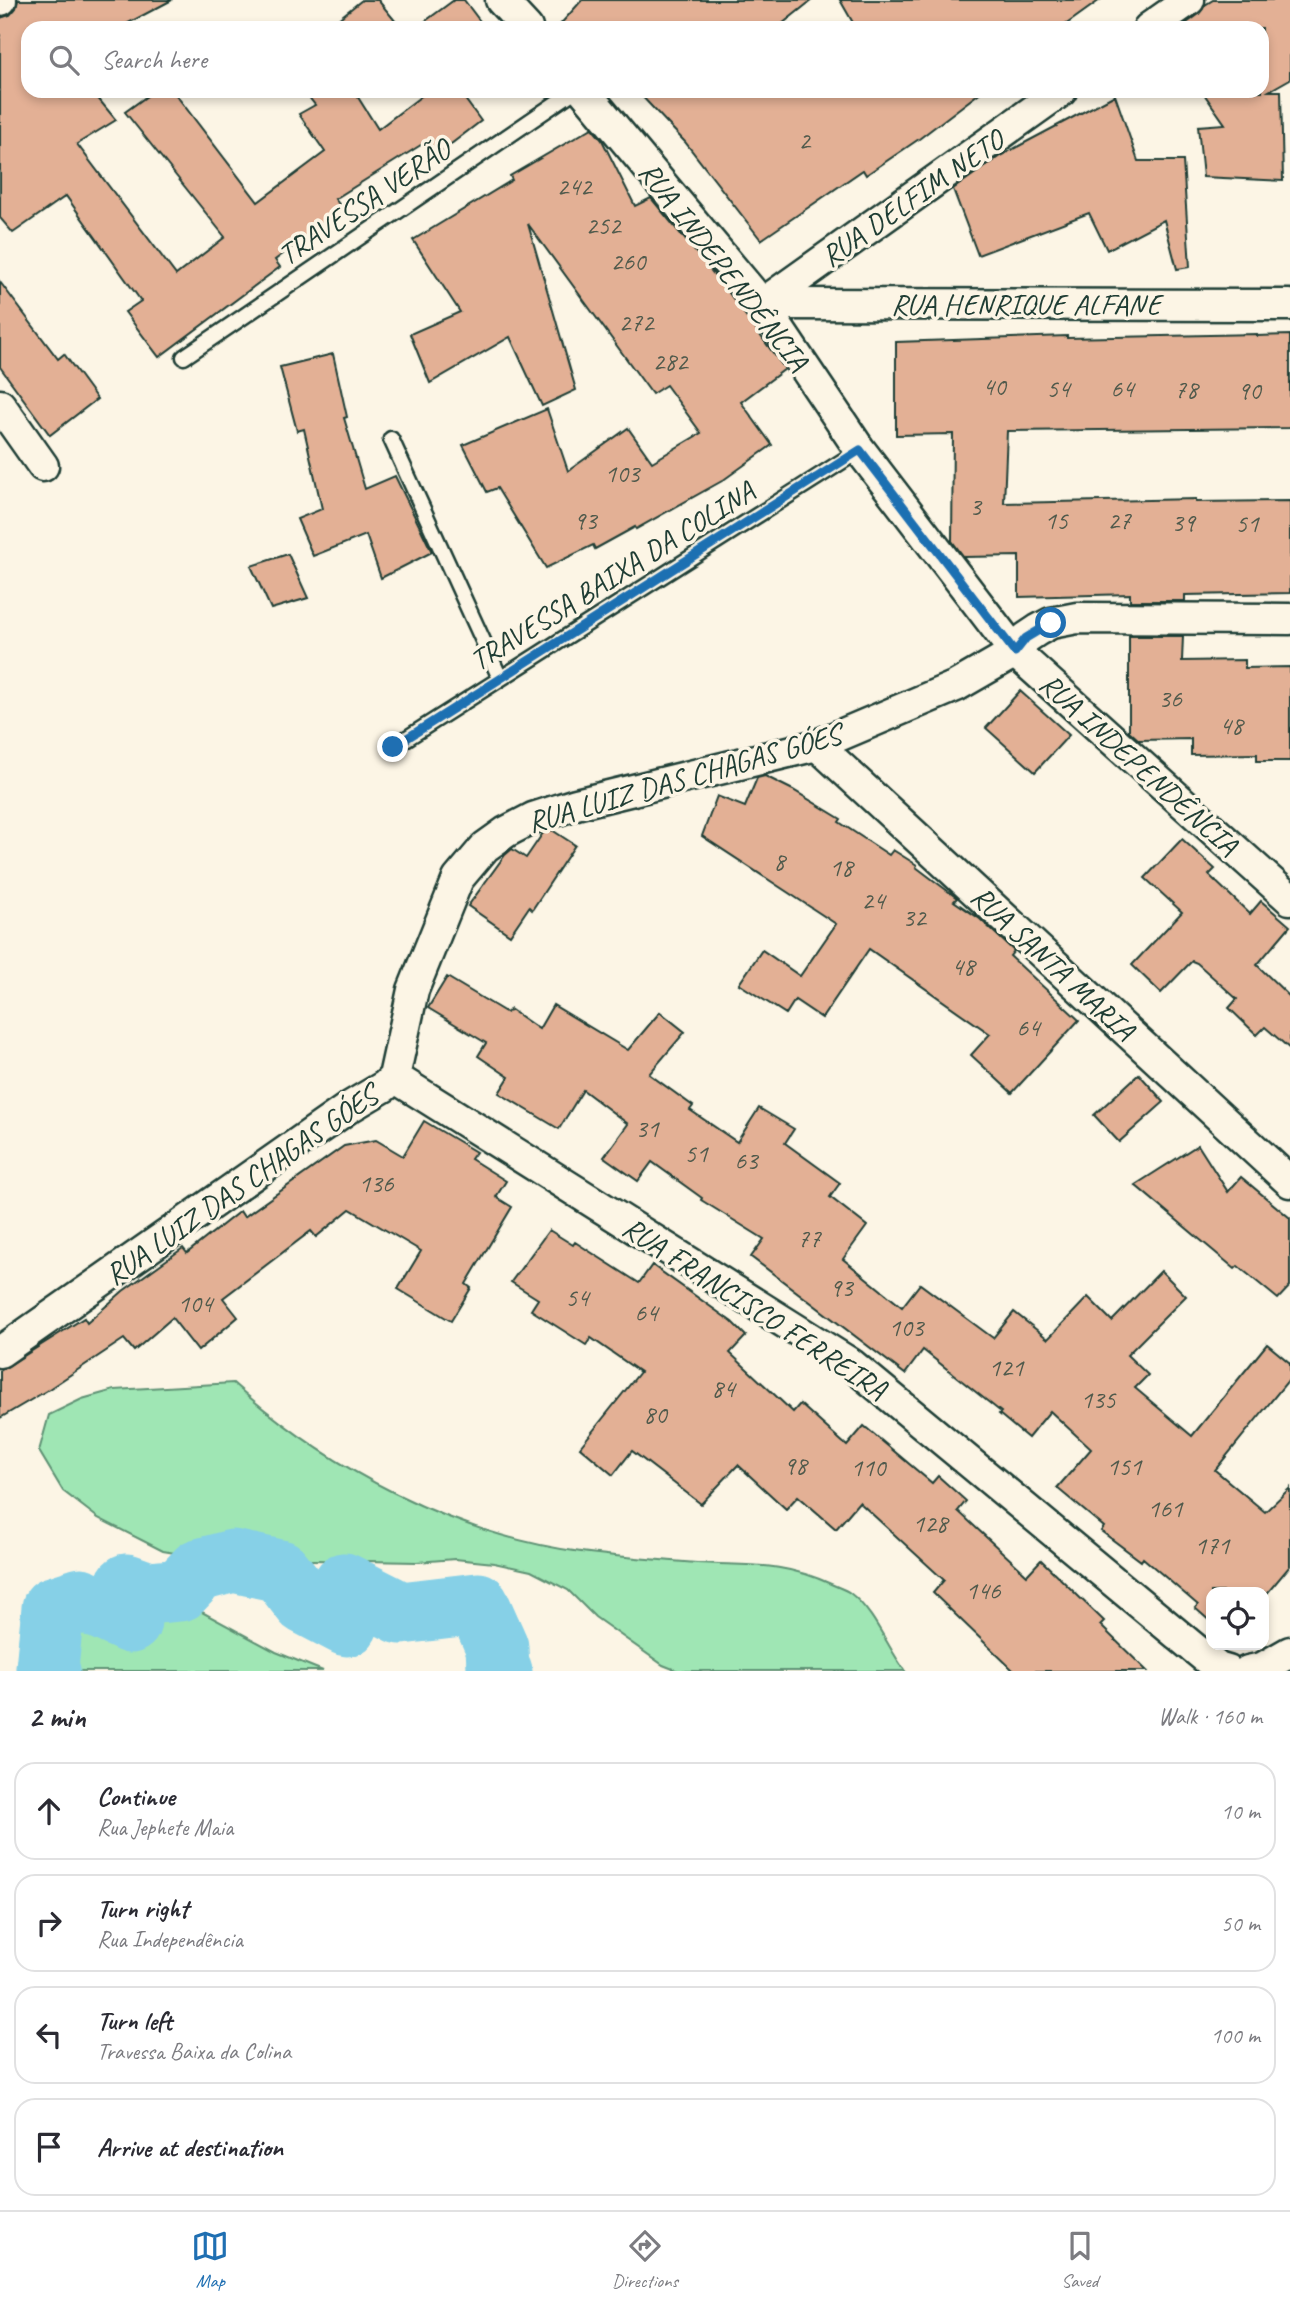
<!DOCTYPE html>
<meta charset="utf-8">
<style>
body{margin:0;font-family:Caveat,sans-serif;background:#f2f2f3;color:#2b2b33}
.controls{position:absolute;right:21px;bottom:21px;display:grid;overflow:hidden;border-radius:14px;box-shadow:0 4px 10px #0003}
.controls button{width:63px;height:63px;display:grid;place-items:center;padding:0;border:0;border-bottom:2px solid #e1e1e2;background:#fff;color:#2b2b33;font:35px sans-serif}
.stop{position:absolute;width:21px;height:21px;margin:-16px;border:5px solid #1f6fb2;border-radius:50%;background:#fff}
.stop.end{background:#1f6fb2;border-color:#fff;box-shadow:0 2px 7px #0008}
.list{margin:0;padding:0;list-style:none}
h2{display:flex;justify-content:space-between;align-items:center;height:91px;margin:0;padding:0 28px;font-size:30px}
h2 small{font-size:23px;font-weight:400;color:#7c7c81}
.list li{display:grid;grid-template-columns:46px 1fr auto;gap:21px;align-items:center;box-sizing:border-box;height:98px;margin:0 14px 14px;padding:0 14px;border:2px solid #e1e1e2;border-radius:21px}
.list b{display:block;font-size:26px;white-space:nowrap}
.list p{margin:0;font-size:23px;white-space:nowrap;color:#7c7c81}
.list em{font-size:23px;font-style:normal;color:#7c7c81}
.icon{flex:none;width:38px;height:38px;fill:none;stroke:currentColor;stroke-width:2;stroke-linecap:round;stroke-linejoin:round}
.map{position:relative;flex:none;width:1290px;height:1671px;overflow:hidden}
.search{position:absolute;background:#fff;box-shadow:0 4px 10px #0003;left:21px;right:21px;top:21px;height:77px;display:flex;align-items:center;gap:18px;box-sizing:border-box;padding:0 24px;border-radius:21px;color:#7c7c81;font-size:26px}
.sheet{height:539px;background:#fff}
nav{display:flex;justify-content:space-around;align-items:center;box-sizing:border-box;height:98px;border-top:2px solid #e1e1e2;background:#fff;font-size:19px;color:#7c7c81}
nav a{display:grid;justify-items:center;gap:4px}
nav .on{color:#1f6fb2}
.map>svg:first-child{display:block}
</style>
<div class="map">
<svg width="1290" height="1671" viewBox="0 0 1290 1671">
<rect width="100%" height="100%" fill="#fcf5e5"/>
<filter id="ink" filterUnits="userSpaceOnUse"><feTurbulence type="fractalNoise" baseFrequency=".0143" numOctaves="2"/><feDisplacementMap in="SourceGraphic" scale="14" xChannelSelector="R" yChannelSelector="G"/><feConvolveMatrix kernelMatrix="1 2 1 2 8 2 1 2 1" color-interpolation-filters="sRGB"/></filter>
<g filter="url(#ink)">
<!-- green -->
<g fill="#9fe6b4" stroke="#5f9274" stroke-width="2">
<path d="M233,1383C328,1468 453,1535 581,1552C619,1557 658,1560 697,1563C748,1566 782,1561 831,1584C837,1587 845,1589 850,1593C875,1612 887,1647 905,1671H678L663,1665L595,1617L568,1590L531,1571L494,1563L455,1559L417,1562L204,1558L163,1551L98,1518L63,1491L39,1451L49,1415L82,1399L114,1390Z"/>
<path d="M94,1574L125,1575L189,1605L276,1652L323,1671H22C29,1621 49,1597 94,1574Z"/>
</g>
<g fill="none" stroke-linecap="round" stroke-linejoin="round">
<!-- river -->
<polyline stroke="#86d0e7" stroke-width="63" points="49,1671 47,1668 53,1608 81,1599 130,1622 127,1585 149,1593 180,1590 199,1570 233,1561 280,1571 305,1603 347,1625 344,1584 401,1613 478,1604 497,1647 498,1668 501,1671"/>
</g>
<!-- building -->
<g fill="#e3b095" stroke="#1f3d34" stroke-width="2">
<polygon points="18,0 172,0 119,28 28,28 28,91 92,91 116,120 77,144 176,275 225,237 125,112 154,91 173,91 258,202 325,152 299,114 315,105 304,91 354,91 378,129 428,91 459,91 481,121 434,157 424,143 335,199 343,209 275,260 280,267 159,357 125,312 141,301 66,196 13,233 0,218 0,18 10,15 16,8"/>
<polygon points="362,0 378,0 401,28 327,28"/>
<polygon points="454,0 464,0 485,28 416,28"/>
<polygon points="582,0 812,0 777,28 557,28"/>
<polygon points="840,0 1100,0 1061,28 856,28"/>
<polygon points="1213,0 1290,0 1290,79 1269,91 1281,91 1283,181 1203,177 1198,126 1225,124 1202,91 1262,91 1262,28 1180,28 1199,14 1205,5"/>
<polygon points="637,91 982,91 919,139 866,175 863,170 761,240 685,142"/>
<polygon points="1115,95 1138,161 1183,161 1190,267 1177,269 1164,220 1107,250 1089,213 978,255 953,189 1000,156"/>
<polygon points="592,128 602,140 635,206 651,198 726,289 785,369 741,402 772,445 722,481 636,529 635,527 595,549 593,545 546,568 497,488 487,492 463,445 547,409 568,471 628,428 652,462 701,433 666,385 652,394 528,224 576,390 542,406 510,337 430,383 410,334 460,312 413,240 512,180 510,176"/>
<polygon points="0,282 58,359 64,354 97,399 50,435 0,367"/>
<polygon points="1257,334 1257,336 1290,335 1290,428 1007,431 1004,503 1196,499 1196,502 1290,501 1290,593 1185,595 1185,601 1130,601 1130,594 1019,597 1019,556 964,557 952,541 953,434 896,435 896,342 1067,336 1067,338"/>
<polygon points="333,354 347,417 344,418 365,489 395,476 432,552 381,578 366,535 313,556 297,519 322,509 304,429 297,431 280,367"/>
<polygon points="288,554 308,598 271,609 251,566"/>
<polygon points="1129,636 1183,636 1182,661 1245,660 1245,668 1290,667 1290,761 1257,761 1257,754 1191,755 1191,739 1139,740 1129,731"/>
<polygon points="1020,691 1069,735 1035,772 986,728"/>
<polygon points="765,776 793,790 841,819 839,822 889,855 893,850 917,865 916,867 957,898 954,901 980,919 1014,951 1010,956 1079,1020 1012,1093 971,1055 990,1034 869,949 822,1018 795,1000 786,1014 739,984 762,950 800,976 836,924 702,836 717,796 745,807 757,778"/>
<polygon points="552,830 575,845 532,910 529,907 510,935 468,906 505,855 512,849 526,858 543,833"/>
<polygon points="1182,839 1215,869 1209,875 1250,914 1261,901 1290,926 1257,965 1290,997 1290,1049 1265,1027 1257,1035 1229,1008 1237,999 1197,963 1192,961 1161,993 1132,965 1182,912 1145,878"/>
<polygon points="447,977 507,1013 510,1009 539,1029 553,1005 628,1050 660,1012 685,1032 649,1074 693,1106 690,1110 737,1142 759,1108 794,1129 785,1143 840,1183 830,1197 867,1226 843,1259 902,1307 920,1284 993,1338 1014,1312 1048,1339 1088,1297 1112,1321 1161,1271 1186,1296 1127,1355 1148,1375 1135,1388 1192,1436 1267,1344 1290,1363 1290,1378 1215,1470 1265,1512 1290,1488 1290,1566 1264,1597 1264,1592 1211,1592 1211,1622 1195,1608 1198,1605 1143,1558 1141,1561 1101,1531 1104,1527 1057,1488 1091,1449 1050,1411 1028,1438 999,1414 1001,1412 923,1350 905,1374 751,1257 764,1239 701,1200 702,1198 652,1162 638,1181 604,1157 628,1124 583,1090 559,1129 499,1093 509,1077 478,1056 486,1043 428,1008"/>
<polygon points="1139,1074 1164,1102 1119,1142 1094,1115"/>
<polygon points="424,1121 476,1152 471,1159 506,1181 496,1197 512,1207 466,1284 471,1288 451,1321 398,1289 421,1251 350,1209 316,1237 311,1231 223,1298 238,1317 198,1351 172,1318 134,1351 124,1339 46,1391 0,1418 0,1371 84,1318 87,1323 123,1291 183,1248 187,1253 240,1211 244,1217 344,1146 376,1140 403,1156"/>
<polygon points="1198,1145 1228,1192 1241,1177 1290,1218 1290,1286 1278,1299 1238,1266 1235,1269 1135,1185"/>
<polygon points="549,1230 573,1245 575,1242 639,1283 652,1265 732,1322 746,1336 730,1353 793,1412 800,1404 847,1446 864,1426 932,1483 938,1476 966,1501 958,1511 1027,1575 1041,1560 1104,1621 1100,1625 1147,1671 1014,1671 933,1593 944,1580 859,1502 836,1529 798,1496 786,1509 738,1465 701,1504 632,1451 613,1475 580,1447 640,1372 591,1338 586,1345 531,1310 538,1299 511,1282"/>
</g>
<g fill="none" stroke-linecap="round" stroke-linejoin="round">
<!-- lane casing -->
<g stroke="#1f3d34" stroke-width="19">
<g id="lane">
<polyline points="184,357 574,91"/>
<polyline points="391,439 500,678"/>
<polyline points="393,747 860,450"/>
</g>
</g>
<!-- street casing -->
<g stroke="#1f3d34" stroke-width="35">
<g id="street">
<polyline points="0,0 1,0"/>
<polyline points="501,0 527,28"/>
<polyline points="1149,28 1189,0"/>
<polyline points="584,91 762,304 860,450 1015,652 1290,899"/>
<polyline points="762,304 1290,305"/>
<polyline points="762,304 1061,91"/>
<polyline points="0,405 43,466"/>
<polyline points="817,745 1290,1182"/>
<polyline points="394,1077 851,1364 1195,1649 1218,1668 1228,1671"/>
<polyline points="0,1352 348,1108 385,1086 394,1077 413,990 458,879 485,847 506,832 533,818 576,804 817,745 956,686 1015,652 1026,638 1038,630 1051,623 1077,618 1290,619"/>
<polyline points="1248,1671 1262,1668 1290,1652"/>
</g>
</g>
<!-- lane -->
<use href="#lane" stroke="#fcf5e5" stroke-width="14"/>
<!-- street -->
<use href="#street" stroke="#fcf5e5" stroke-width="30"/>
</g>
</g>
<g fill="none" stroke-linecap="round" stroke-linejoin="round" filter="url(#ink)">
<!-- route -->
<polyline stroke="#1f6fb2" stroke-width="9" points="393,747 860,450 1015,652 1026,638 1051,623"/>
</g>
<g text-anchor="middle" stroke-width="7" stroke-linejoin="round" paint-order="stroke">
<!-- number labels -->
<g font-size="26" fill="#505a4c">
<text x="804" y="149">2</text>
<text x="574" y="195">242</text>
<text x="603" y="234">252</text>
<text x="628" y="270">260</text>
<text x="636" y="331">272</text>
<text x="670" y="370">282</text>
<text x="994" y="395">40</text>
<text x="1058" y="397">54</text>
<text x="1122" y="397">64</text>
<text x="1186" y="398">78</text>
<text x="1249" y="399">90</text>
<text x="622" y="482">103</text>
<text x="975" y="515">3</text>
<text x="585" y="529">93</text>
<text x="1056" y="529">15</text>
<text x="1119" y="529">27</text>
<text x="1183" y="531">39</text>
<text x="1247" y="532">51</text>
<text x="1170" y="707">36</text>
<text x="1231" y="734">48</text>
<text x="779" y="870">8</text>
<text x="841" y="876">18</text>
<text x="873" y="909">24</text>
<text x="914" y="926">32</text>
<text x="963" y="975">48</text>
<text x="1028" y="1036">64</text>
<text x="647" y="1137">31</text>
<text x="696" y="1162">51</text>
<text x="746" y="1169">63</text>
<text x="376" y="1192">136</text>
<text x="809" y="1247">77</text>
<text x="841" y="1296">93</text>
<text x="577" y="1306">54</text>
<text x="195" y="1312">104</text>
<text x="646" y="1321">64</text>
<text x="906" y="1336">103</text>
<text x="1006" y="1376">121</text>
<text x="723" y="1397">84</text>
<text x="1098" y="1408">135</text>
<text x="655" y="1423">80</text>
<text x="795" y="1474">98</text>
<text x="1124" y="1475">151</text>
<text x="868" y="1476">110</text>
<text x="1165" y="1517">161</text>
<text x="930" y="1532">128</text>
<text x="1212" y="1554">171</text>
<text x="983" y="1599">146</text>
</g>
<!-- street labels -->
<g font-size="30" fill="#1f3d34" stroke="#fcf5e5">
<text transform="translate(912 198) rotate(-35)" y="10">RUA DELFIM NETO</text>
<text transform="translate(364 202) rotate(-34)" y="10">TRAVESSA VERÃO</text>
<text transform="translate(724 266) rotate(52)" y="10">RUA INDEPENDÊNCIA</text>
<text x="1026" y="314">RUA HENRIQUE ALFANE</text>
<text transform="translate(612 576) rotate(-32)" y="10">TRAVESSA BAIXA DA COLINA</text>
<text transform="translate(1139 764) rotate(42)" y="10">RUA INDEPENDÊNCIA</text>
<text transform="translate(684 778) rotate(-16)" y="10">RUA LUIZ DAS CHAGAS GÓES</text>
<text transform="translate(1053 963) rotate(43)" y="10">RUA SANTA MARIA</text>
<text transform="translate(241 1185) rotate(-35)" y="10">RUA LUIZ DAS CHAGAS GÓES</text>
<text transform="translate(755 1308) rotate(33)" y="10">RUA FRANCISCO FERREIRA</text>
</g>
</g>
</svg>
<div class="controls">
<button><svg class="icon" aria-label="locate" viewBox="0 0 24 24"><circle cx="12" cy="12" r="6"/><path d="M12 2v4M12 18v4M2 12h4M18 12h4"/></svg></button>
</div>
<div class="stop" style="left:1051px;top:623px"></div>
<div class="stop end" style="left:393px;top:747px"></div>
<div class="search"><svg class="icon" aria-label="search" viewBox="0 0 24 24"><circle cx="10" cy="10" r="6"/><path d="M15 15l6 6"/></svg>Search here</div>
</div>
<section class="sheet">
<h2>2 min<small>Walk · 160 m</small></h2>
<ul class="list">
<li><svg class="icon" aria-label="ahead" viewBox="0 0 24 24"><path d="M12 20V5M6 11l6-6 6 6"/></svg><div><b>Continue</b><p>Rua Jephete Maia</p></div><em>10 m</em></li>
<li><svg class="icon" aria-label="right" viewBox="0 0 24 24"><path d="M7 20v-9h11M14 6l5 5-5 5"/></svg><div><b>Turn right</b><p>Rua Independência</p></div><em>50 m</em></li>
<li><svg class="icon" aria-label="left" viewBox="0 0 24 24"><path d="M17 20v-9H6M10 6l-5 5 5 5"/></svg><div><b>Turn left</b><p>Travessa Baixa da Colina</p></div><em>100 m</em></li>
<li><svg class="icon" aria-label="arrive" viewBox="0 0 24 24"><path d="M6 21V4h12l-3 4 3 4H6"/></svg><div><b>Arrive at destination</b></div></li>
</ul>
</section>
<nav>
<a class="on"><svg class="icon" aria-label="map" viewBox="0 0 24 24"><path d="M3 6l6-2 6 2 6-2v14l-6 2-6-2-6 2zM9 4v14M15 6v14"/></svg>Map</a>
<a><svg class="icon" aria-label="directions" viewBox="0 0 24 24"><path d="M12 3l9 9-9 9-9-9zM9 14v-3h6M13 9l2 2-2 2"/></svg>Directions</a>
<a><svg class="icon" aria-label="saved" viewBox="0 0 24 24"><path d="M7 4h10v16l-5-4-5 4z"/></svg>Saved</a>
</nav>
